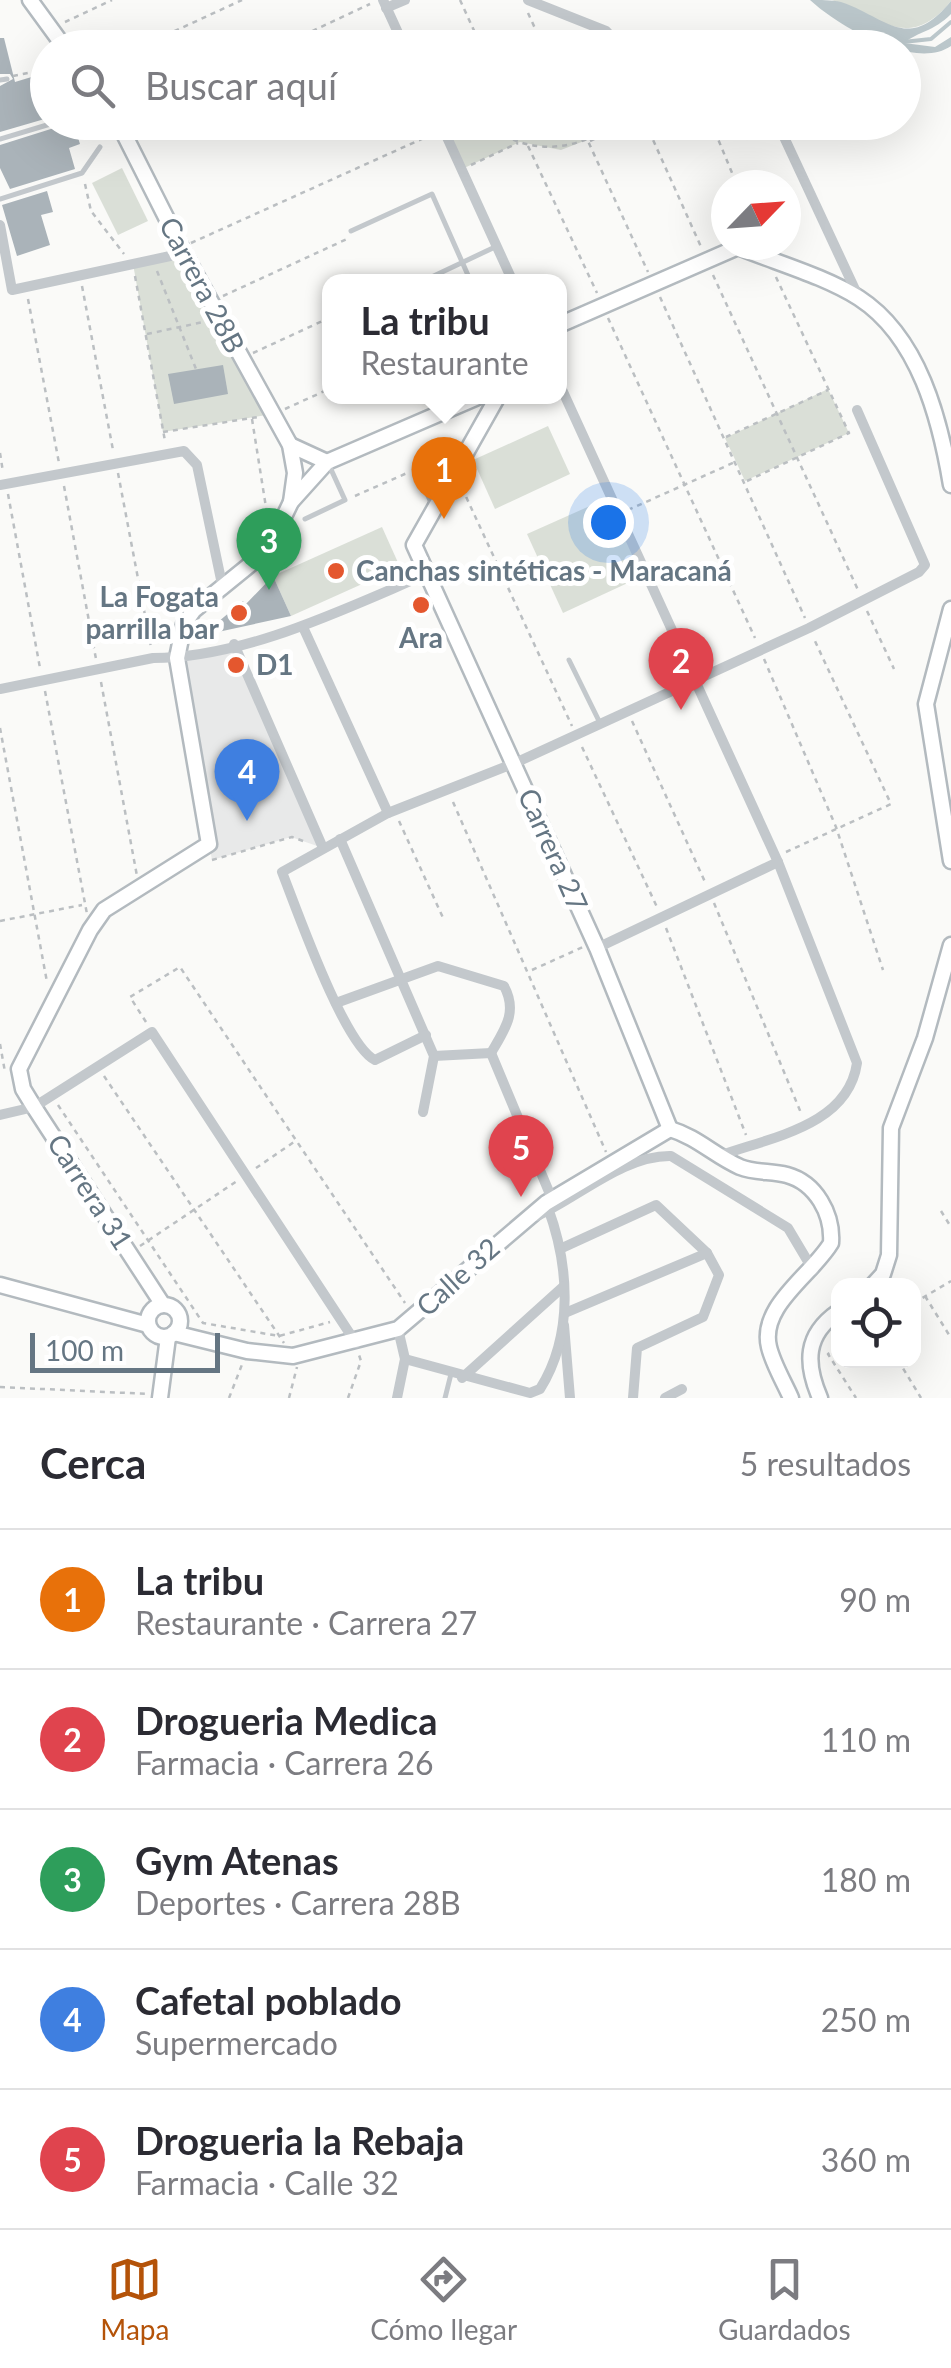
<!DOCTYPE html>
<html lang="es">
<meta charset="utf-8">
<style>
body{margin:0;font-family:Lato,sans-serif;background:#f2f2f3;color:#2b2b33}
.controls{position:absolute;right:30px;bottom:30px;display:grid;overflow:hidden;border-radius:20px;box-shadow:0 10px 40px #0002}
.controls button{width:90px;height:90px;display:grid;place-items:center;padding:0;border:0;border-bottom:2px solid #e1e1e2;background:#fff;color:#2b2b33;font:50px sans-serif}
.compass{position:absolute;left:711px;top:170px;width:90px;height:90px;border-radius:50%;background:#fff;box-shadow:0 10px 40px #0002;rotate:65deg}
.scale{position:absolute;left:30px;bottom:25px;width:190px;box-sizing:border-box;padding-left:10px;border:5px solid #657683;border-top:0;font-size:28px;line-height:35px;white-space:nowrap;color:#657683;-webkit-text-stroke:8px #fff;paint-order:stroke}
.you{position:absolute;left:608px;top:522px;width:35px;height:35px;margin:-25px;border:8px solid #fff;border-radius:50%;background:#1a73e8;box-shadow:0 0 0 15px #1a73e833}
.badge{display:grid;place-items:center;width:65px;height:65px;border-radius:50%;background:#b45309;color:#fff;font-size:32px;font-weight:700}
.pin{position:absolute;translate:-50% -82px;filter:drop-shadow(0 2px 5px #0008)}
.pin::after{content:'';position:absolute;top:52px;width:35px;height:30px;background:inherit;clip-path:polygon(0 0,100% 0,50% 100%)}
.popup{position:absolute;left:322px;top:274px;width:245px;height:130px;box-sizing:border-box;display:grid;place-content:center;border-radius:20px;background:#fff;filter:drop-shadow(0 2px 8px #0005);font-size:32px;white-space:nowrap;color:#7c7c81}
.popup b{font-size:38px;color:#2b2b33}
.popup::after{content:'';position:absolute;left:50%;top:100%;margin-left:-20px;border:20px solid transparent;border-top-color:#fff}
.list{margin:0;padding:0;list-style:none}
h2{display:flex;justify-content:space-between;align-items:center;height:130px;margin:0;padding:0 40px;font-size:42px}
h2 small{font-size:32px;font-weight:400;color:#7c7c81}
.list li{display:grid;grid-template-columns:65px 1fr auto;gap:30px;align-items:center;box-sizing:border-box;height:140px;padding:0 40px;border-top:2px solid #e1e1e2}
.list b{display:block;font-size:38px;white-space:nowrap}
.list p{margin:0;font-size:32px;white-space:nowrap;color:#7c7c81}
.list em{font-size:32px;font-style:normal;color:#7c7c81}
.icon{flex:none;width:55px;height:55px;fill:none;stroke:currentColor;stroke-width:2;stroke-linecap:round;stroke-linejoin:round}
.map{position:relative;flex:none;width:951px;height:1398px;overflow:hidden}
.search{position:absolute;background:#fff;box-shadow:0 10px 40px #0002;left:30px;right:30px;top:30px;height:110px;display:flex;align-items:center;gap:25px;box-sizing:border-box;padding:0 35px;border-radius:55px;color:#7c7c81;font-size:38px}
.sheet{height:830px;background:#fff}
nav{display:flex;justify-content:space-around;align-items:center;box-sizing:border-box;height:140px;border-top:2px solid #e1e1e2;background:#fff;font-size:28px;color:#7c7c81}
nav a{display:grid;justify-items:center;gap:5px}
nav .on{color:#b45309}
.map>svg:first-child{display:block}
</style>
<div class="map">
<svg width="951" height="1398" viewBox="0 0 951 1398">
<rect width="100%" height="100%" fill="#fafaf8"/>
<!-- built -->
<polygon fill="#e8e9e9" points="234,644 323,848 291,837 212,860 177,658"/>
<!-- green -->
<g fill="#dadfd7">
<path d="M832,0H951V1C909,53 879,17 832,0Z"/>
<polygon points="458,122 630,123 561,150 520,142 462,169 443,129"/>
<polygon points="122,168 148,221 118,235 92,183"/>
<polygon points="184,253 273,414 163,432 133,264"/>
<polygon points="828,389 849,433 745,481 725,438"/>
<polygon points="548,426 570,474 495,509 473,460"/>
<polygon points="610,497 645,575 563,613 527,534"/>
<polygon points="382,527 400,567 291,616 273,576"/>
</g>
<!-- water -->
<path fill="#bbc7cb" d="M810,0C820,0 832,0 841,2C886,17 908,54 951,1V14C933,32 919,31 904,43L935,47L951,37V46C915,71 839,27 810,0Z"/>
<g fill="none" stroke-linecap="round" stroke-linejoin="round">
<!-- stream -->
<polyline stroke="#bbc7cb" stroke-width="4" points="903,42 931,39 951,22"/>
</g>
<!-- building -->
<g fill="#aab3b9">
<polygon points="0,38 4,38 15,82 48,72 48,118 0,132 0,86 13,79 10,74 0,74"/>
<polygon points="73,122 80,144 69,148 75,169 10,189 0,168 0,145"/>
<polygon points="47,191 53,212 41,215 50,245 17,256 2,205"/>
<polygon points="223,365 228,394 174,404 168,374"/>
<polygon points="273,576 291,616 218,632 218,622 243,601 245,605"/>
</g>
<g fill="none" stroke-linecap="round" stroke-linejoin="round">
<!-- secondary casing -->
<g stroke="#b3babf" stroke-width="19">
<g id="secondary">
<polyline points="30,0 65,48"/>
<polyline points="118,122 184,253 290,445 295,473 291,502"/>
<path d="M559,325L738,247C777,263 824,276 859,298C919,337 940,419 951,485"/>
<polyline points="498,396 414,545 597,948 670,1129"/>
<polyline points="290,445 327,462"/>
<polyline points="951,609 926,704 951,861"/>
<path d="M670,1129C697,1137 715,1156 740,1167C755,1173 771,1171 787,1175C816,1183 833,1214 831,1243C812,1275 759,1306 769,1347C773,1364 784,1382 791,1398"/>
<polyline points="0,1285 148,1325"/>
<polyline points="872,1286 883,1274 889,1255 891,1128 925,1038 951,945"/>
<polyline points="163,1305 34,1107 23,1089 19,1069 90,930 104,910 209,844 177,658 184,624 194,610 268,550 291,502 327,462 480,396"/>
<circle cx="164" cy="1321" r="16"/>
<polyline points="174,1333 247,1351 293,1356 398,1329 546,1203 670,1129"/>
<polyline points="160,1398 168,1337"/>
<path d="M820,1398C805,1363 805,1335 838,1312"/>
</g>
</g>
<!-- path -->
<g stroke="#bbbfc2" stroke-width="2.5" stroke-dasharray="5 5" stroke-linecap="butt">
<polyline points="460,0 482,48"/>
<polyline points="528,13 544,48"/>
<polyline points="65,22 112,0"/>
<polyline points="138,48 242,0"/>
<polyline points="276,48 370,4"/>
<polyline points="13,76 48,69"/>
<path d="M489,122C514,150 556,152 587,139L648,272"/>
<polyline points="645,122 702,249"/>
<polyline points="711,122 737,185"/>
<polyline points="590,141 630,122"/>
<polyline points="528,146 597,293"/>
<polyline points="471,165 518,143"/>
<polyline points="85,184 91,211 124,254"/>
<polyline points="191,243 435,133"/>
<polyline points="157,271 196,369"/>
<polyline points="713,275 858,590"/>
<polyline points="135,276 165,441"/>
<polyline points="82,286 113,450"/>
<polyline points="223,296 347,239"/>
<polyline points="660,297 805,618"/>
<polyline points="28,299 59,463"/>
<polyline points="608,318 755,638"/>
<polyline points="147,334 208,321"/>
<polyline points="253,353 329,318"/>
<polyline points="285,409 329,389"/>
<polyline points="252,419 268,520"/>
<polyline points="163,432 258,417"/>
<polyline points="726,437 828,390"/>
<polyline points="0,453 3,472"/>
<polyline points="118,473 151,647"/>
<polyline points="747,481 849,433 775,275"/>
<polyline points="64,486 96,659"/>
<polyline points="462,488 572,726"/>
<polyline points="8,494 40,668"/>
<polyline points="355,496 407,473"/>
<polyline points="628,510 735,462"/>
<polyline points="867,611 894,669"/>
<polyline points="764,659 836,827 883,970"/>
<polyline points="101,682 137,876"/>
<polyline points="45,691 87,914"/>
<polyline points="632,721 705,882"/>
<polyline points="0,728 47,982"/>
<polyline points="582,747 657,907"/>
<polyline points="453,802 606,1152"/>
<polyline points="399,821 444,920"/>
<polyline points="786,852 891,804 814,639"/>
<polyline points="212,860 292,837 306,842"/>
<polyline points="714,903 801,1113"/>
<polyline points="0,921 82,905"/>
<polyline points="666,928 746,1135"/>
<polyline points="532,970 583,947"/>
<polyline points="146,1022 130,997 180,967 405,1303"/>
<polyline points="0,1044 5,1072"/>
<polyline points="104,1076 284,1343"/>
<polyline points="58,1105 203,1323 279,1336 330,1322"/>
<polyline points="256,1168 294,1142"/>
<polyline points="941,1211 951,1227"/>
<polyline points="140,1246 237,1181"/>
<polyline points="925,1296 951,1338"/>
<polyline points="914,1303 951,1281"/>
<polyline points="838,1348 828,1354 856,1398"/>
<polyline points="898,1360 921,1398"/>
<polyline points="0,1387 149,1394"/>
<polyline points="229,1398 243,1362"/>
<polyline points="289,1398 297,1367"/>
<polyline points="348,1398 361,1361 358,1352"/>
</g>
<!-- lane -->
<g stroke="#c3c8cc" stroke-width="5">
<polyline points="0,80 7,79"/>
<polyline points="0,139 57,122"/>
<polyline points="0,199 82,173 100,147"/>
<polyline points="351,231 432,194 471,282"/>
<polyline points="421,282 495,247"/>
<polyline points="416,469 433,507"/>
<polyline points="305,519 345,500 329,465"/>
<polyline points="569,660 600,723"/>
<polyline points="445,1398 451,1374"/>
</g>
<!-- street -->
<g stroke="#c3c8cc" stroke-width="10">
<polyline points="383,0 405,48"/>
<polyline points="528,0 606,31 622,48"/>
<polyline points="386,8 405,0"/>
<polyline points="440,122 513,282"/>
<polyline points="777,122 859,298"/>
<polyline points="0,225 12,290 184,253"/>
<path d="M559,383L778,862L857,1063C848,1126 771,1137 719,1156"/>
<polyline points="0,485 184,451 197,465 223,589"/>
<polyline points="303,627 388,813"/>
<polyline points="234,644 323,848"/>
<path d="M0,689L153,658C245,658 344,609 427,574"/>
<polyline points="340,839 434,1056 423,1112"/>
<polyline points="597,948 778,862"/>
<path d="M336,1003L438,966L504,986C518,1012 505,1029 491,1053"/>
<path d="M426,1035L375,1060C344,1045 297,910 282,872L388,813L515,763L809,628L919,572L925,565L857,410"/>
<polyline points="491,1053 552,1199"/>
<polyline points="434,1056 491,1053"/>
<polyline points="0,1115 34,1107 152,1032 356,1343"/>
<path d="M537,1216C579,1197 624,1155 671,1156L788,1228L813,1270"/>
<polyline points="562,1248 656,1205 707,1253 719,1275 703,1317 637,1348 633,1398"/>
<polyline points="565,1313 707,1253"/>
<polyline points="564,1325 570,1398"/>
<path d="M405,1359L530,1393L540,1389C574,1335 569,1265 548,1208"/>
<polyline points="462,1378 564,1286"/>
<polyline points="397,1398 405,1359 398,1329"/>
<polyline points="665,1398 682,1389"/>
</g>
<!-- secondary -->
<use href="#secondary" stroke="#fff" stroke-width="14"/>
</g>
<!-- markers -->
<g fill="#e4572e" stroke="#fff" stroke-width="4">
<circle cx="336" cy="571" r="10"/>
<circle cx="421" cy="605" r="10"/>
<circle cx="239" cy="613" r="10"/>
<circle cx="236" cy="665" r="10"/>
</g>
<g text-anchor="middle" stroke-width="10" stroke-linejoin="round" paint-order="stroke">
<!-- street labels -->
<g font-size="28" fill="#657683" stroke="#fff">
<text transform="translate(202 285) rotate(62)" y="10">Carrera 28B</text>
<text transform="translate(553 850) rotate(66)" y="10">Carrera 27</text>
<text transform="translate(90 1192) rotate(57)" y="10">Carrera 31</text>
<text transform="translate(458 1277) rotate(-42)" y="10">Calle 32</text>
</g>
<!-- poi labels -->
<g font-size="28" font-weight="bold" fill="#657683" stroke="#fff" text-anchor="start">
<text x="356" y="581">Canchas sintéticas - Maracaná</text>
<text x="219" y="607" text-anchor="end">La Fogata<tspan x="219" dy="32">parrilla bar</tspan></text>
<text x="421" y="648" text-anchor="middle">Ara</text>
<text x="256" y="675">D1</text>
</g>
</g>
</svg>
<div class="controls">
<button><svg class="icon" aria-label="locate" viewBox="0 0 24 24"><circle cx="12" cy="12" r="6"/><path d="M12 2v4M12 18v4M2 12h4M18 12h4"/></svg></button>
</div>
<svg class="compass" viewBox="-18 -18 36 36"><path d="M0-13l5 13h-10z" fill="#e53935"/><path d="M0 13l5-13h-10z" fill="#7c7c81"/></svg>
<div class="scale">100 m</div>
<div class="you"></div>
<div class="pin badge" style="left:444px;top:519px;background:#e8710a">1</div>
<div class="popup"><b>La tribu</b>Restaurante</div>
<div class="pin badge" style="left:681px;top:710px;background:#e0444e">2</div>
<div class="pin badge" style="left:269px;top:590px;background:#2e9e5b">3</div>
<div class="pin badge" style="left:247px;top:821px;background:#3f7fe0">4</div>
<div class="pin badge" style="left:521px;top:1197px;background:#e0444e">5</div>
<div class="search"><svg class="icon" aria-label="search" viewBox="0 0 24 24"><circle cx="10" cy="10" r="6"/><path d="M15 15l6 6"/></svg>Buscar aquí</div>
</div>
<section class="sheet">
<h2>Cerca<small>5 resultados</small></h2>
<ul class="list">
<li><span class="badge" style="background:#e8710a">1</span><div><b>La tribu</b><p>Restaurante · Carrera 27</p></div><em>90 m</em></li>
<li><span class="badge" style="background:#e0444e">2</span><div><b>Drogueria Medica</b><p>Farmacia · Carrera 26</p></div><em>110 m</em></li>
<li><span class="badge" style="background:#2e9e5b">3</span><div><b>Gym Atenas</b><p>Deportes · Carrera 28B</p></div><em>180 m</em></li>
<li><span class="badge" style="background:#3f7fe0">4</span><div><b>Cafetal poblado</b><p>Supermercado</p></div><em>250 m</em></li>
<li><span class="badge" style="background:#e0444e">5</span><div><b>Drogueria la Rebaja</b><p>Farmacia · Calle 32</p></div><em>360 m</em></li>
</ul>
</section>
<nav>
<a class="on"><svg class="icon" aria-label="map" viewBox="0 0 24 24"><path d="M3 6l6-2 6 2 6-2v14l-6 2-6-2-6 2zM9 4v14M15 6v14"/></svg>Mapa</a>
<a><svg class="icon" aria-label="directions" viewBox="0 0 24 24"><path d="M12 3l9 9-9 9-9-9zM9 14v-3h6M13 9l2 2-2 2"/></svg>Cómo llegar</a>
<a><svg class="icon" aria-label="saved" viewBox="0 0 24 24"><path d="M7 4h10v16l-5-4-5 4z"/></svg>Guardados</a>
</nav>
